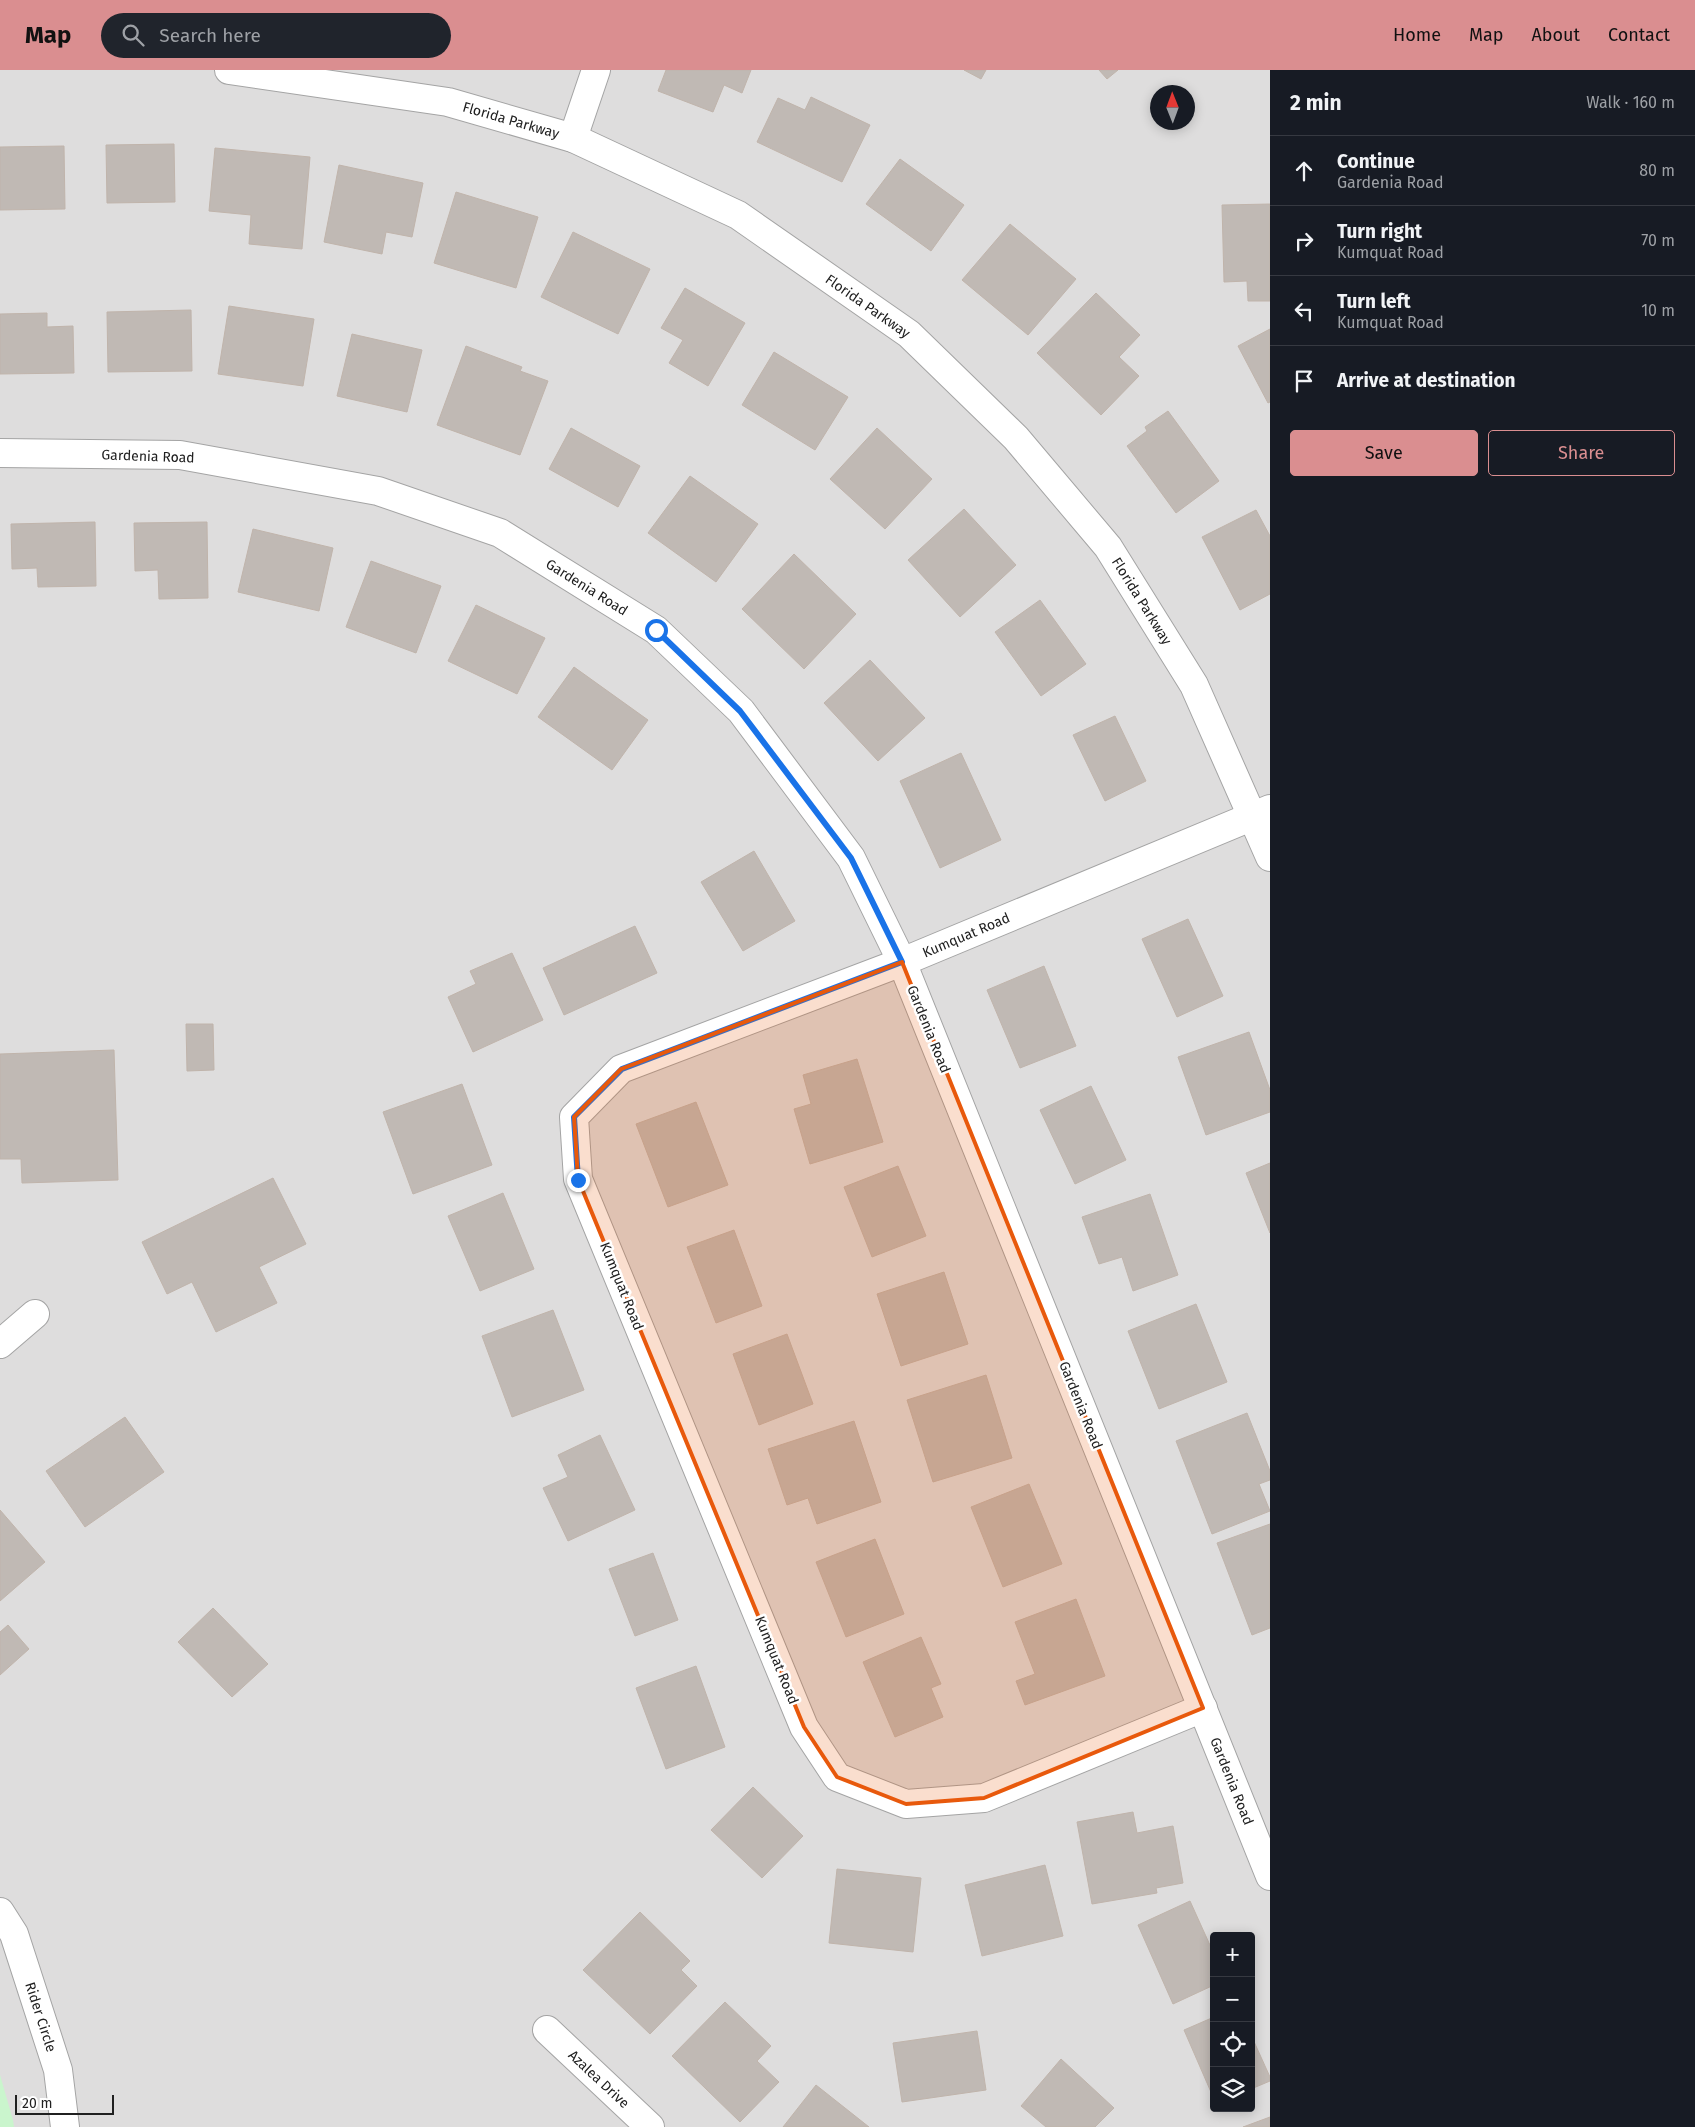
<!DOCTYPE html>
<meta charset="utf-8">
<style>
body{margin:0;font-family:"Fira Sans",sans-serif;background:#20242c;color:#f1f3f6}
.controls{position:absolute;right:15px;bottom:15px;display:grid;overflow:hidden;border-radius:5px;box-shadow:0 2px 12px #0003}
.controls button{width:45px;height:45px;display:grid;place-items:center;padding:0;border:0;border-bottom:1px solid #363941;background:#171b24;color:#f1f3f6;font:25px sans-serif}
.compass{position:absolute;left:1150px;top:15px;width:45px;height:45px;border-radius:50%;background:#171b24;box-shadow:0 2px 12px #0003;rotate:359deg}
.scale{position:absolute;left:15px;bottom:12px;width:99px;box-sizing:border-box;padding-left:5px;border:2px solid #202020;border-top:0;font-size:14px;line-height:18px;white-space:nowrap;color:#202020;-webkit-text-stroke:4px #fff;paint-order:stroke}
.stop{position:absolute;width:15px;height:15px;margin:-11px;border:4px solid #1a73e8;border-radius:50%;background:#fff}
.stop.end{background:#1a73e8;border-color:#fff;box-shadow:0 1px 5px #0008}
.list{margin:0;padding:0;list-style:none}
h2{display:flex;justify-content:space-between;align-items:center;height:65px;margin:0;padding:0 20px;font-size:21px}
h2 small{font-size:16px;font-weight:400;color:#9ea1a6}
.list li{display:grid;grid-template-columns:32px 1fr auto;gap:15px;align-items:center;box-sizing:border-box;height:70px;padding:0 20px;border-top:1px solid #363941}
.list b{display:block;font-size:19px;white-space:nowrap}
.list p{margin:0;font-size:16px;white-space:nowrap;color:#9ea1a6}
.list em{font-size:16px;font-style:normal;color:#9ea1a6}
.actions{display:flex;gap:10px;padding:15px 20px}
.actions a{flex:1;padding:11px 0;border:1px solid #da8e90;border-radius:5px;text-align:center;font-size:18px;color:#da8e90}
.actions .main{background:#da8e90;color:#111}
.icon{flex:none;width:28px;height:28px;fill:none;stroke:currentColor;stroke-width:2;stroke-linecap:round;stroke-linejoin:round}
.map{position:relative;flex:none;width:1270px;height:2057px;overflow:hidden}
header{display:flex;align-items:center;gap:30px;box-sizing:border-box;height:70px;padding:0 25px;background:#da8e90;color:#111}
header strong{font-size:24px}
nav{display:flex;gap:28px;margin-inline-start:auto;font-size:18px}
.search{width:350px;height:45px;background:#20242c;display:flex;align-items:center;gap:12px;box-sizing:border-box;padding:0 18px;border-radius:28px;color:#9ea1a6;font-size:19px}
main{display:flex}
aside{flex:1;background:#171b24}
.map>svg:first-child{display:block}
</style>
<header>
<strong>Map</strong>
<div class="search"><svg class="icon" aria-label="search" viewBox="0 0 24 24"><circle cx="10" cy="10" r="6"/><path d="M15 15l6 6"/></svg>Search here</div>
<nav><a>Home</a><a>Map</a><a>About</a><a>Contact</a></nav>
</header>
<main>
<div class="map">
<svg width="1270" height="2057" viewBox="0 0 1270 2057">
<rect width="100%" height="100%" fill="#f0ede8"/>
<!-- residential -->
<path fill="#dedddd" fill-rule="evenodd" d="M0,0H1270V2057H0ZM1158,22H1188V52H1158ZM1214,1866H1251V2038H1214Z"/>
<!-- park -->
<polygon fill="#caf5cd" points="0,2005 13,2050 14,2057 0,2057"/>
<!-- building -->
<g fill="#c0b9b4" stroke="#c0b4ab">
<polygon points="666,0 751,0 742,23 724,15 713,42 658,21"/>
<polygon points="964,0 986,0 981,9"/>
<polygon points="1099,0 1118,0 1107,9"/>
<polygon points="811,27 870,55 842,112 757,72 778,28 805,40"/>
<polygon points="174,74 175,132 107,133 106,75"/>
<polygon points="64,76 65,139 0,140 0,77"/>
<polygon points="215,78 310,87 302,179 249,174 251,145 209,141"/>
<polygon points="900,89 964,135 931,181 866,134"/>
<polygon points="339,95 423,113 412,167 386,162 382,184 324,172"/>
<polygon points="456,122 538,147 516,218 434,193"/>
<polygon points="1270,134 1270,231 1248,231 1247,211 1224,212 1222,135"/>
<polygon points="1010,154 1076,209 1028,265 962,210"/>
<polygon points="573,162 650,199 618,264 541,227"/>
<polygon points="685,218 745,253 708,316 669,293 683,270 661,258"/>
<polygon points="1096,223 1140,265 1119,287 1139,306 1101,345 1037,283"/>
<polygon points="229,236 314,249 303,316 218,304"/>
<polygon points="191,240 192,301 108,302 107,242"/>
<polygon points="47,243 47,257 73,256 74,303 0,304 0,244"/>
<polygon points="1270,259 1270,332 1268,333 1238,276"/>
<polygon points="352,264 422,280 407,342 337,326"/>
<polygon points="466,276 522,297 520,301 548,311 520,385 437,355"/>
<polygon points="774,282 848,327 815,380 742,335"/>
<polygon points="1168,341 1219,411 1176,443 1127,376 1147,361 1145,357"/>
<polygon points="571,358 640,396 618,437 549,399"/>
<polygon points="877,358 932,409 885,459 830,409"/>
<polygon points="690,406 758,454 716,512 648,463"/>
<polygon points="964,439 1016,495 960,547 908,490"/>
<polygon points="1256,440 1270,466 1270,524 1240,540 1202,467"/>
<polygon points="95,452 96,516 38,517 37,498 12,499 11,454"/>
<polygon points="207,452 208,528 159,529 158,500 135,501 134,453"/>
<polygon points="253,459 333,478 319,541 238,522"/>
<polygon points="794,484 856,544 804,599 742,539"/>
<polygon points="371,491 441,516 416,583 346,557"/>
<polygon points="1040,530 1086,594 1041,626 995,562"/>
<polygon points="476,535 545,568 517,624 448,591"/>
<polygon points="870,590 925,648 878,691 824,633"/>
<polygon points="574,597 648,650 612,700 538,647"/>
<polygon points="1115,646 1146,711 1105,731 1073,665"/>
<polygon points="961,683 1001,770 940,798 900,711"/>
<polygon points="754,781 795,851 743,881 701,812"/>
<polygon points="1188,849 1223,926 1177,947 1142,869"/>
<polygon points="635,856 657,903 564,945 543,898"/>
<polygon points="512,883 543,950 473,982 448,927 476,914 470,901"/>
<polygon points="1044,896 1076,976 1020,998 987,920"/>
<polygon points="186,954 213,954 214,1000 187,1001"/>
<polygon points="1249,962 1270,1020 1270,1042 1206,1065 1178,987"/>
<polygon points="114,980 118,1110 22,1113 21,1089 0,1089 0,984"/>
<polygon points="857,989 883,1072 810,1094 794,1039 811,1034 803,1005"/>
<polygon points="462,1014 492,1095 413,1124 383,1042"/>
<polygon points="1091,1016 1126,1090 1075,1114 1040,1040"/>
<polygon points="696,1032 728,1115 668,1137 636,1054"/>
<polygon points="1270,1093 1270,1163 1246,1103"/>
<polygon points="898,1096 926,1166 872,1187 844,1117"/>
<polygon points="273,1108 306,1174 259,1197 277,1233 216,1262 192,1212 167,1224 142,1172"/>
<polygon points="503,1123 534,1199 480,1221 448,1146"/>
<polygon points="1150,1124 1178,1205 1133,1221 1122,1187 1099,1194 1082,1147"/>
<polygon points="734,1160 762,1236 716,1253 687,1177"/>
<polygon points="944,1202 968,1274 901,1296 877,1224"/>
<polygon points="1196,1234 1227,1312 1159,1339 1128,1261"/>
<polygon points="553,1240 584,1320 512,1347 482,1266"/>
<polygon points="787,1264 813,1334 759,1355 733,1284"/>
<polygon points="986,1305 1012,1388 933,1412 907,1330"/>
<polygon points="1247,1343 1270,1401 1270,1410 1259,1414 1270,1441 1212,1464 1176,1371"/>
<polygon points="125,1347 164,1402 85,1457 46,1401"/>
<polygon points="854,1351 881,1432 817,1454 808,1428 787,1435 768,1379"/>
<polygon points="600,1365 635,1440 568,1471 543,1418 568,1407 558,1385"/>
<polygon points="1029,1414 1062,1494 1003,1517 971,1437"/>
<polygon points="0,1440 45,1492 0,1531"/>
<polygon points="1270,1454 1270,1558 1252,1565 1217,1473"/>
<polygon points="875,1469 904,1544 846,1567 816,1492"/>
<polygon points="653,1483 678,1550 635,1566 609,1499"/>
<polygon points="1076,1529 1105,1606 1025,1635 1016,1611 1035,1604 1015,1552"/>
<polygon points="213,1538 268,1594 232,1627 178,1572"/>
<polygon points="8,1555 29,1579 0,1605 0,1562"/>
<polygon points="921,1567 941,1614 931,1618 943,1647 895,1667 863,1592"/>
<polygon points="696,1596 725,1677 666,1699 636,1618"/>
<polygon points="753,1717 803,1766 762,1808 711,1760"/>
<polygon points="1133,1742 1137,1763 1173,1756 1183,1813 1156,1818 1157,1823 1092,1834 1077,1752"/>
<polygon points="1045,1795 1063,1866 982,1886 965,1815"/>
<polygon points="837,1799 921,1808 913,1882 829,1873"/>
<polygon points="1190,1831 1214,1884 1214,1915 1173,1934 1138,1855"/>
<polygon points="640,1842 690,1891 681,1900 697,1916 650,1964 583,1900"/>
<polygon points="725,1932 771,1976 757,1991 779,2012 740,2052 672,1986"/>
<polygon points="1214,1947 1214,2029 1184,1960"/>
<polygon points="977,1961 986,2020 902,2032 893,1973"/>
<polygon points="1251,1965 1270,2007 1270,2011 1251,2019"/>
<polygon points="1061,1989 1114,2038 1095,2057 1046,2057 1021,2036"/>
<polygon points="816,2015 869,2057 783,2057"/>
<polygon points="1270,2047 1270,2057 1243,2057"/>
</g>
<g fill="none" stroke-linecap="round" stroke-linejoin="round">
<!-- minor casing -->
<g stroke="#a4a4a4" stroke-width="30">
<g id="minor">
<polyline points="573,68 596,0"/>
<polyline points="0,383 180,385 378,421 500,463 656,560 741,641 851,788 902,892 1270,1806"/>
<polyline points="0,1274 35,1244"/>
<polyline points="1203,1638 984,1728 906,1734 837,1707 804,1657 578,1109 574,1047 621,999 902,892 1270,739"/>
<polyline points="0,1842 14,1864 58,2000 65,2057"/>
<polyline points="547,1960 650,2057"/>
</g>
</g>
<!-- tertiary casing -->
<g stroke="#a4a4a4" stroke-width="30">
<polyline id="tertiary" points="229,0 448,32 573,68 738,145 909,264 1016,368 1108,477 1194,615 1270,787"/>
</g>
<!-- minor -->
<use href="#minor" stroke="#fff" stroke-width="28"/>
<!-- tertiary -->
<use href="#tertiary" stroke="#fff" stroke-width="28"/>
</g>
<g fill="none" stroke-linecap="round" stroke-linejoin="round">
<!-- route -->
<polyline stroke="#1a73e8" stroke-width="6" points="578,1110 574,1047 622,999 902,892 851,788 740,641 656,560"/>
</g>
<!-- marked area -->
<path fill="#e8590c" fill-opacity="0.2" stroke="#e8590c" stroke-width="4" stroke-linejoin="round" d="M902,892L1203,1638L984,1728L906,1734L837,1707L804,1657L578,1109L574,1047L621,999Z"/>
<g text-anchor="middle" stroke-width="5" stroke-linejoin="round" paint-order="stroke">
<!-- street labels -->
<g font-size="14" fill="#202020" stroke="#fff">
<text transform="translate(511 50) rotate(16)" y="5">Florida Parkway</text>
<text transform="translate(868 236) rotate(35)" y="5">Florida Parkway</text>
<text transform="translate(148 386) rotate(2)" y="5">Gardenia Road</text>
<text transform="translate(587 517) rotate(32)" y="5">Gardenia Road</text>
<text transform="translate(1142 531) rotate(58)" y="5">Florida Parkway</text>
<text transform="translate(966 865) rotate(-23)" y="5">Kumquat Road</text>
<text transform="translate(929 959) rotate(68)" y="5">Gardenia Road</text>
<text transform="translate(622 1216) rotate(68)" y="5">Kumquat Road</text>
<text transform="translate(1081 1335) rotate(68)" y="5">Gardenia Road</text>
<text transform="translate(777 1590) rotate(68)" y="5">Kumquat Road</text>
<text transform="translate(1232 1711) rotate(68)" y="5">Gardenia Road</text>
<text transform="translate(41 1947) rotate(72)" y="5">Rider Circle</text>
<text transform="translate(599 2009) rotate(43)" y="5">Azalea Drive</text>
</g>
</g>
</svg>
<div class="controls">
<button>+</button>
<button>−</button>
<button><svg class="icon" aria-label="locate" viewBox="0 0 24 24"><circle cx="12" cy="12" r="6"/><path d="M12 2v4M12 18v4M2 12h4M18 12h4"/></svg></button>
<button><svg class="icon" aria-label="layers" viewBox="0 0 24 24"><path d="M12 4l9 5-9 5-9-5zM3 14l9 5 9-5"/></svg></button>
</div>
<svg class="compass" viewBox="-18 -18 36 36"><path d="M0-13l5 13h-10z" fill="#e53935"/><path d="M0 13l5-13h-10z" fill="#9ea1a6"/></svg>
<div class="scale">20 m</div>
<div class="stop" style="left:656px;top:560px"></div>
<div class="stop end" style="left:578px;top:1110px"></div>
</div>
<aside>
<h2>2 min<small>Walk · 160 m</small></h2>
<ul class="list">
<li><svg class="icon" aria-label="ahead" viewBox="0 0 24 24"><path d="M12 20V5M6 11l6-6 6 6"/></svg><div><b>Continue</b><p>Gardenia Road</p></div><em>80 m</em></li>
<li><svg class="icon" aria-label="right" viewBox="0 0 24 24"><path d="M7 20v-9h11M14 6l5 5-5 5"/></svg><div><b>Turn right</b><p>Kumquat Road</p></div><em>70 m</em></li>
<li><svg class="icon" aria-label="left" viewBox="0 0 24 24"><path d="M17 20v-9H6M10 6l-5 5 5 5"/></svg><div><b>Turn left</b><p>Kumquat Road</p></div><em>10 m</em></li>
<li><svg class="icon" aria-label="arrive" viewBox="0 0 24 24"><path d="M6 21V4h12l-3 4 3 4H6"/></svg><div><b>Arrive at destination</b></div></li>
</ul>
<div class="actions"><a class="main">Save</a><a>Share</a></div>
</aside>
</main>
